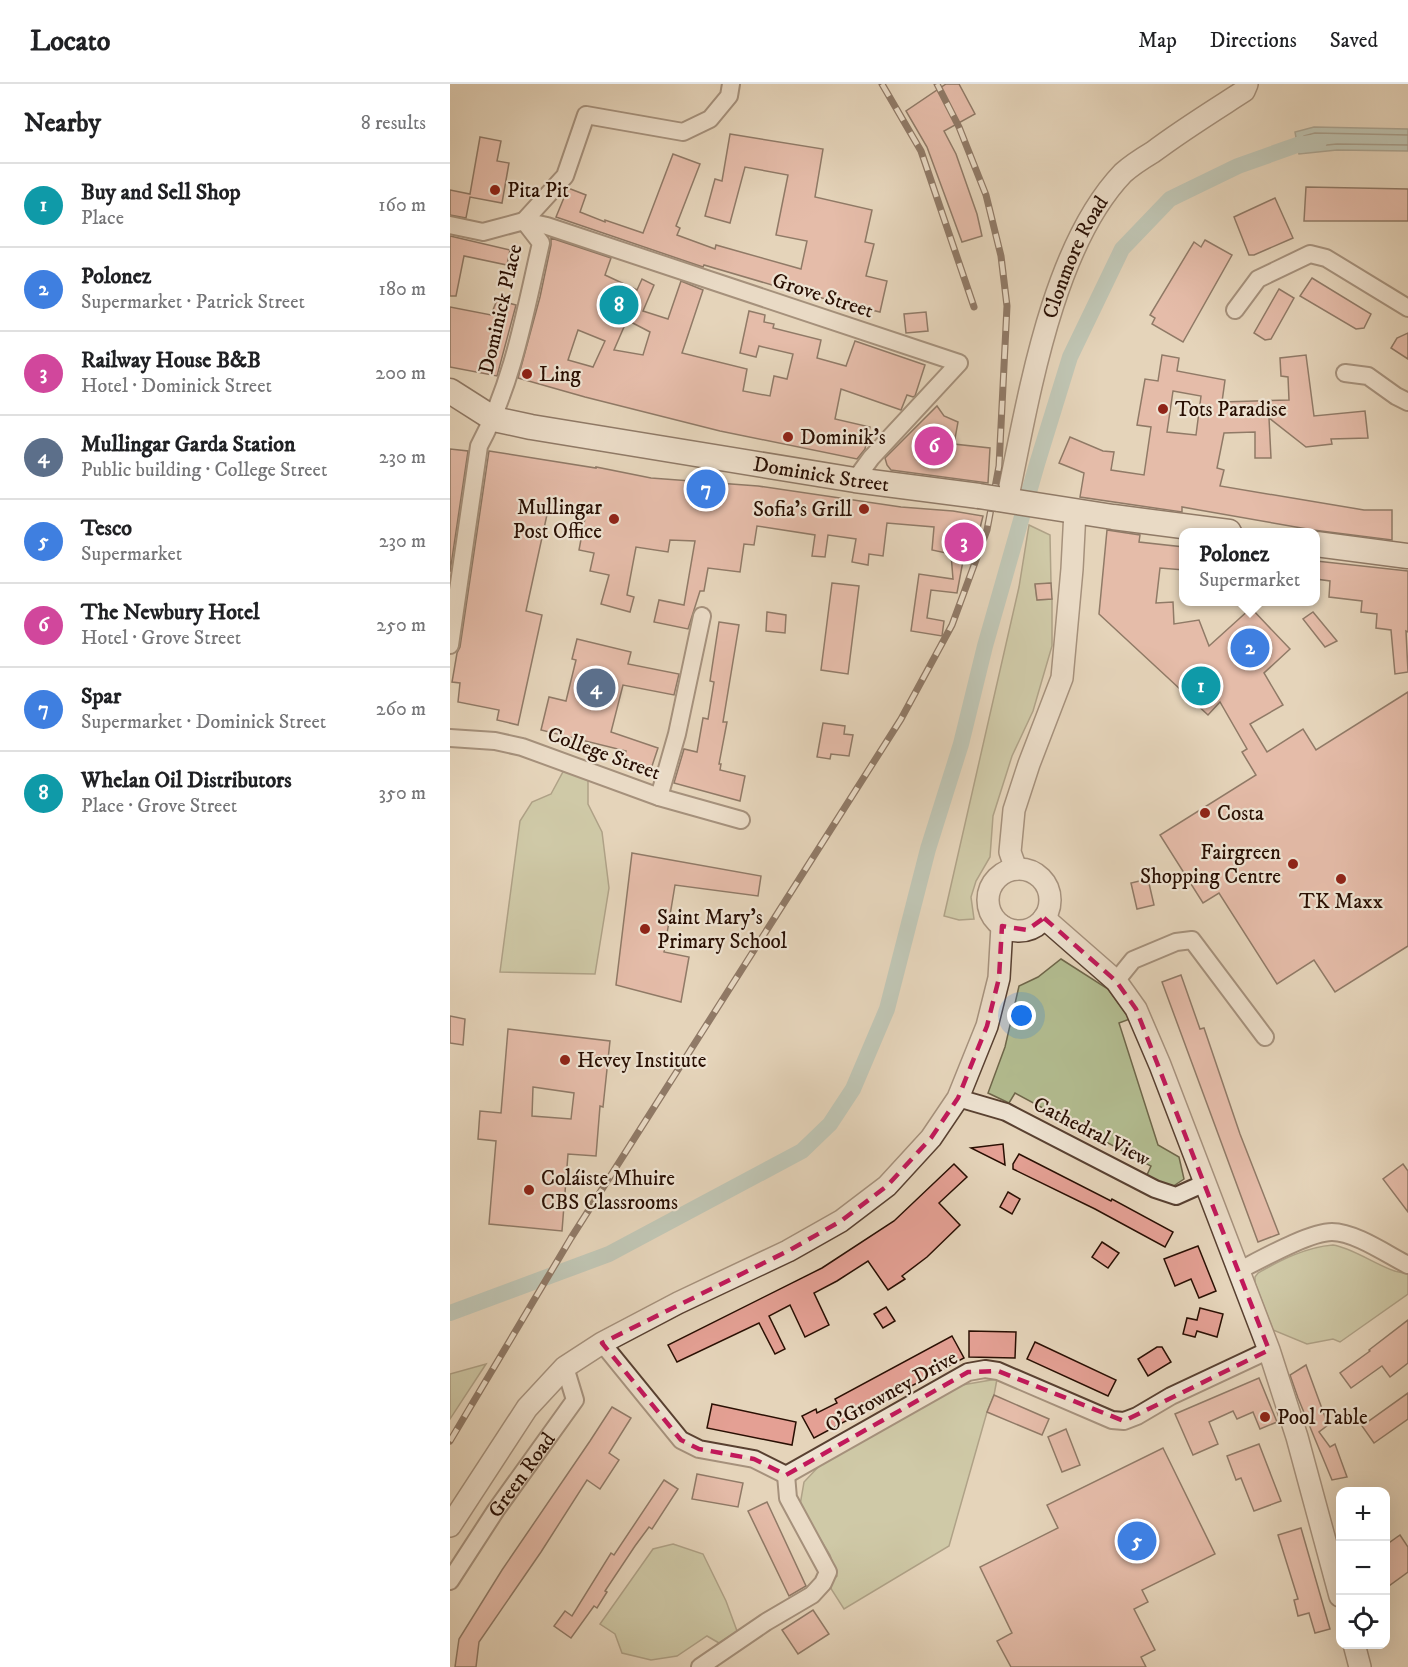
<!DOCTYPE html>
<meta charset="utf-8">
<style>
body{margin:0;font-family:"IM FELL DW Pica",serif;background:#f2f2f2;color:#202124}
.controls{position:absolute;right:18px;bottom:18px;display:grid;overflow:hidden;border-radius:12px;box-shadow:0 6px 24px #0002}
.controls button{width:54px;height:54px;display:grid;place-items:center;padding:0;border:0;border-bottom:2px solid #e0e0e0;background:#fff;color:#202124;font:30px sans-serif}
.you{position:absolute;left:572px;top:932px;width:21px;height:21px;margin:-15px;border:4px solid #fff;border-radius:50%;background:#1a73e8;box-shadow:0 0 0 9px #1a73e833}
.badge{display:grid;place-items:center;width:39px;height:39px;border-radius:50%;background:#8f2418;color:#fff;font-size:20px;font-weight:700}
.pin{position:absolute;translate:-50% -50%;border:3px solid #fff;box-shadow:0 2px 6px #0006}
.popup{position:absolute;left:729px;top:444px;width:141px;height:78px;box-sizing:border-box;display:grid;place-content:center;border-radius:12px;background:#fff;filter:drop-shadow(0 2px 4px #0005);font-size:20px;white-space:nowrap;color:#757577}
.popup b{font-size:22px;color:#202124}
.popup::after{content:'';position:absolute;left:50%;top:100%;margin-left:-12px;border:12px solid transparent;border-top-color:#fff}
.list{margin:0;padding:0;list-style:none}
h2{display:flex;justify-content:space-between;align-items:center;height:78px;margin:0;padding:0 24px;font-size:26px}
h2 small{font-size:20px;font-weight:400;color:#757577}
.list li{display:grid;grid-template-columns:39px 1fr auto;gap:18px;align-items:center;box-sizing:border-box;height:84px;padding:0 24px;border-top:2px solid #e0e0e0}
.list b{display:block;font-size:22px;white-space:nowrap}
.list p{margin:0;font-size:20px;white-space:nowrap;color:#757577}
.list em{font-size:20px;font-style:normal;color:#757577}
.icon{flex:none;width:33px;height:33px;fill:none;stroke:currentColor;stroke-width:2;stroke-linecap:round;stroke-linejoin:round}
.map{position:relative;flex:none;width:958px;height:1583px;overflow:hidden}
header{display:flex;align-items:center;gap:36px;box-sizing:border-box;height:84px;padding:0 30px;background:#fff;border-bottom:2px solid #e0e0e0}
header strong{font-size:28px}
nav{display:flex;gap:33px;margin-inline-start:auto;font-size:21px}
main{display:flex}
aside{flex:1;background:#fff}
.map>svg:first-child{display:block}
</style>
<header>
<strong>Locato</strong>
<nav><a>Map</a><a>Directions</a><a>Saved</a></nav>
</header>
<main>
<aside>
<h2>Nearby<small>8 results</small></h2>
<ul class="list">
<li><span class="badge" style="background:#0f9aa8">1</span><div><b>Buy and Sell Shop</b><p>Place</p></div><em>160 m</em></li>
<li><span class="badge" style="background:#3f7fe0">2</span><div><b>Polonez</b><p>Supermarket · Patrick Street</p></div><em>180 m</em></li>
<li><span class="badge" style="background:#d1479c">3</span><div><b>Railway House B&amp;B</b><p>Hotel · Dominick Street</p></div><em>200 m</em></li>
<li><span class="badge" style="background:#5c6f8a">4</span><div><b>Mullingar Garda Station</b><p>Public building · College Street</p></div><em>230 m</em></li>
<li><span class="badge" style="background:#3f7fe0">5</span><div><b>Tesco</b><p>Supermarket</p></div><em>230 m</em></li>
<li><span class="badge" style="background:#d1479c">6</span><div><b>The Newbury Hotel</b><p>Hotel · Grove Street</p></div><em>250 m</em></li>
<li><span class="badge" style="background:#3f7fe0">7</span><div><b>Spar</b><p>Supermarket · Dominick Street</p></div><em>260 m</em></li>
<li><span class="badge" style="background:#0f9aa8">8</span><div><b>Whelan Oil Distributors</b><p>Place · Grove Street</p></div><em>350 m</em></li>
</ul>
</aside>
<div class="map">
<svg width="958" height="1583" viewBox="0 0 958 1583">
<rect width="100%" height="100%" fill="#e5d4ba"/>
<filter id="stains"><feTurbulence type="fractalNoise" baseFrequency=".00333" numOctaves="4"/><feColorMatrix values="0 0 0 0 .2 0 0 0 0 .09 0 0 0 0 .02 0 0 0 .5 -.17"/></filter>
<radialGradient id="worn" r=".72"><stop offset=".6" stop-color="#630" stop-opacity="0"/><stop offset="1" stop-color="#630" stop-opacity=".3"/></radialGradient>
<!-- green -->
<g fill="#b3bd91" stroke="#6e664a" stroke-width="1.5">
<polygon points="579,441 600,451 601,499 585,501 587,516 602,515 602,562 583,627 562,672 543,732 540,773 526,797 521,813 524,835 509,836 494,832 569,503"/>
<polygon points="114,686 138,694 138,720 152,748 159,804 145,890 50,888 70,737 82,718 101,710"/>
<polygon points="611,875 658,905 680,935 669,939 708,1061 729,1073 734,1095 722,1103 696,1093 701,1082 565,1009 559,1019 538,1009 555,963 569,902 588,893"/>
<path d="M883,1161C906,1164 939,1191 958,1189V1210L890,1258L883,1255L857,1260L823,1246L805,1199V1193L808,1189C831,1176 856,1163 883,1161Z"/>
<polygon points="36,1280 0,1335 0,1290"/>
<polygon points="547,1295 544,1311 537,1328 499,1462 394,1525 378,1500 387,1492 380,1471 350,1421 354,1398 372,1379 512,1301"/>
<polygon points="223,1460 253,1470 276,1517 287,1547 269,1559 257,1552 227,1572 201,1576 172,1569 165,1550 150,1540 203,1465"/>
</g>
<!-- water -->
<polygon fill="#96b8b1" stroke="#6a746b" stroke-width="1.5" points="864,43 958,45 958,67 887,66 849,70 845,48"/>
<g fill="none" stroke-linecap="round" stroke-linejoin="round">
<!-- shore -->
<polyline stroke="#60645a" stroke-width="1.5" points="958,51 865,49 854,52 852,54 853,61 856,63 887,60 958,61"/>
<!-- canal -->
<polyline stroke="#96b8b1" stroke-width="16" points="0,1229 159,1170 352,1067 380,1040 403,1005 437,925 478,765 511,660 535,562 587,380 620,273 672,165 720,115 788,82 847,61 869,58"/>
</g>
<!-- building -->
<g fill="#e4a094" stroke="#290f03" stroke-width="1.5" fill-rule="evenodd">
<polygon points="496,0 509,0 525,30 494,47 506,70 527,130 532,152 512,158 477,63 456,27"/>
<polygon points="280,50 373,65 365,113 422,126 415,158 424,160 416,192 437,197 430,228 339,206 254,181 253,183 106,133 118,104 136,111 130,128 155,138 155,136 193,149 223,70 250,80 226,142 230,144 227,151 265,165 266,161 351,185 357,157 326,151 338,91 295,83 280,139 255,132 265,95 272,97"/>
<polygon points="30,53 51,57 47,77 59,79 52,119 20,113 16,134 0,131 0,106 20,110"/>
<polygon points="856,103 958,105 958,137 854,137"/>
<polygon points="825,114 843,154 804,171 799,171 784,133"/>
<polygon points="0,152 60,166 57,181 14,172 6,212 0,212"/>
<path d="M101,154L161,174L155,191L187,206L192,195L204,201L193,227L218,235L231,197L253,206L232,269L297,285L293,307L320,312L324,292L337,295L343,270L309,262L306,273L290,269L299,227L315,231L314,238L324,240L323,244L371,256L367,274L396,282L405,257L475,281L465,312L463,313L457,311L451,326L391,305L385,335L420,343L415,365L407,375L270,347L135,313L68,294L90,213L101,161ZM177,236L200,248L193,271L164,266ZM128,246L155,257L143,283L118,276Z"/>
<polygon points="755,156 782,171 733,258 702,240 705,234 700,231 744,158 751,163"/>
<polygon points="862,194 921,230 914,244 906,245 850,212"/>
<polygon points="829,205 844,214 821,255 815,256 804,249"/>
<polygon points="47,216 66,221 47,292 0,283 0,223 41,231"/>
<polygon points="476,228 478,247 456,249 454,230"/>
<polygon points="958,249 958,275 941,264 947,254"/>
<path d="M712,271L729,274L727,287L775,296L772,318L839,316L838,293L831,292L830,274L856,271L864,332L915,327L918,354L881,355L882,360L856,363L819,334L821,374H805V348L774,349L767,384L774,386L770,402L914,426H942V456L863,446L732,423V428L630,413L634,389L609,379L620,353L653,367L664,368L661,386L694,391L701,343L687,341L695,295L708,297ZM723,307L751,312L746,351L717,348Z"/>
<polygon points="487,322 494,332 508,338 504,360 540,364 538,399 441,386 437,381 435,374"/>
<polygon points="0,365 18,367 0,488"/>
<polygon points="39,367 146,384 146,383 201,394 308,402 451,423 503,427 533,432 526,460 516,461 507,509 481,506 477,534 494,537 492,552 461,547 469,490 503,495 501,470 482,466 484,443 437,439 433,472 419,470 418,481 402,478 406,455 378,451 375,473 362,472 365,451 307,442 304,461 294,460 290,488 258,484 254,507 250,507 238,545 204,538 209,516 234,521 245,457 220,456 218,468 186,463 177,511 184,513 180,528 151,520 159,491 140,487 144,469 129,466 135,434 98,426 76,527 92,531 68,641 47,636 49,626 8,618 10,599 2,598 7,569 10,563"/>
<polygon points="657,446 690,451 689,458 734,463 734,486 710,484 706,519 723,518 724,540 749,536 759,562 801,524 840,565 814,589 833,621 800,640 817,668 853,645 866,666 958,608 958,862 885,908 864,876 827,900 769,809 753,819 710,751 806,691 792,668 797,665 770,618 758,631 649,530"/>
<polygon points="866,477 958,487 958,548 956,547 958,588 945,590 941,546 926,544 927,530 911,528 912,517 879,513 880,497 866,495"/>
<polygon points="382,499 409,502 398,590 371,586"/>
<polygon points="601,499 602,515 587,516 585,500"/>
<polygon points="317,528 336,531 335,549 316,547"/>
<polygon points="863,528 887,557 875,563 853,535"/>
<polygon points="269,538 289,541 273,638 277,638 269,680 271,680 270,686 295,692 290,717 224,699 234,665 247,668 253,634 258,635 264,598 260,597"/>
<polygon points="127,555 181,568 178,580 229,590 224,611 173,601 161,648 208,664 200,688 172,679 176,667 91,646 99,613 116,617 126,576 122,575"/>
<polygon points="373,639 395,642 394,650 403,651 399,672 381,670 380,675 367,673"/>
<polygon points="182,769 311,792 308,812 225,801 214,868 239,873 231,918 166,901"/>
<polygon points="698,795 704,821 687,825 681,799"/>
<polygon points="731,891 750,945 754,944 790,1050 829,1150 808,1158 712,898"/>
<polygon points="0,932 15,935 13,961 0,959"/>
<path d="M58,945L160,957L153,1023L150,1022L146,1072L118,1070L112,1147L39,1140L46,1057L28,1055L30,1027L51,1029ZM83,1003L124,1009L121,1035L82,1032Z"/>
<polygon points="553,1060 555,1081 521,1064"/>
<polygon points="569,1070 661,1117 662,1115 723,1148 715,1163 645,1125 563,1085 563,1080"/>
<polygon points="504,1080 517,1093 489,1119 510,1141 477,1173 452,1192 455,1195 438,1206 418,1177 387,1197 364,1209 379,1241 355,1253 340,1221 319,1232 335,1265 325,1270 309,1239 227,1278 218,1261 372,1184 444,1137"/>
<polygon points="953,1080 958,1087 958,1128 933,1095"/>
<polygon points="558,1108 570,1115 562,1130 550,1123"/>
<polygon points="652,1158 669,1169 658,1184 642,1173"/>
<polygon points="748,1162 766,1207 749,1214 741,1195 725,1202 714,1175"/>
<polygon points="436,1223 445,1237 433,1244 424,1230"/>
<polygon points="750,1224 773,1230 767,1253 747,1247 745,1253 733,1250 737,1234 747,1236"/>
<polygon points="958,1236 958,1279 940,1293 932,1282 901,1304 890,1289 920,1267 919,1266"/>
<polygon points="519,1247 566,1248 565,1274 519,1273"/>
<polygon points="502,1252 514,1274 364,1354 352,1332 366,1325 367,1329 387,1319 385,1315"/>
<polygon points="585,1258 666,1296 658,1312 577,1275"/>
<polygon points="707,1263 712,1263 721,1278 698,1292 688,1275"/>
<polygon points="856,1281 878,1341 869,1348 880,1363 885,1360 897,1393 882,1396 848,1314 840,1291"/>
<polygon points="809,1294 827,1338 810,1345 803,1328 787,1335 783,1327 759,1338 768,1360 743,1371 725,1330"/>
<polygon points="958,1309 958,1335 924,1359 912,1342"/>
<polygon points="544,1311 599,1335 592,1351 537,1328"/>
<polygon points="262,1320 346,1338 342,1361 257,1344"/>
<polygon points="162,1323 181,1334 159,1369 169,1376 150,1405 137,1396 91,1468 29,1558 26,1583 5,1583 9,1555 52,1486 140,1357"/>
<polygon points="616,1345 630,1381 612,1388 598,1353"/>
<polygon points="809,1360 831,1417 804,1427 791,1394 786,1396 777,1372"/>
<polygon points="713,1364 765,1470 692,1506 698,1518 684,1525 705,1566 691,1573 696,1583 561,1583 547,1557 562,1549 530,1483 608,1444 597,1421"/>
<polygon points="247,1390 293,1399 288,1423 242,1415"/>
<polygon points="214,1396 228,1405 202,1445 199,1443 185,1462 155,1507 157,1508 147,1524 144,1522 121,1554 104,1542 115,1527 122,1532 161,1469 164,1471"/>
<polygon points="317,1418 356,1502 339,1512 298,1427"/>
<polygon points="851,1444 880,1545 865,1549 859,1529 848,1532 844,1516 848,1515 828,1451"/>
<polygon points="950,1451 958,1463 958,1488 936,1504 936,1461"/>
<polygon points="363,1526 379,1550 348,1570 332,1546"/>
</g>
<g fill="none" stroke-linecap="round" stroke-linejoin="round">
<!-- minor casing -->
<g stroke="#584031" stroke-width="20">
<g id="minor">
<polyline points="74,137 115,92 136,31 233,48 260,35 279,12 281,0"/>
<polyline points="0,141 33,148 74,137 97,142 509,279 421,374 405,396"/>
<polyline points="785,226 808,195 860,170 876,174 958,224"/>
<polyline points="895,289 918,292 946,312 958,318"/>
<path d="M0,561L29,362C63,299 75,228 91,159L74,137"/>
<polyline points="0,654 45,657 72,663 209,713 291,736"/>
<polyline points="209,713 227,650 252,532"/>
<polyline points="666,897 683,876 726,858 742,856 815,953"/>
<polyline points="508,1014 556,1028 705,1105 726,1112 755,1099"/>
<path d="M788,1187C810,1176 859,1148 882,1148C905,1148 938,1171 958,1181"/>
<polyline points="152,1259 231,1356 249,1365 304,1375 336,1391"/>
<polyline points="336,1391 518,1288 535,1285 548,1287 662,1336 674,1337 687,1332 721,1312 819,1266"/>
<path id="s1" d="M0,1497L46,1426L125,1316L115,1283"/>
<polyline points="250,1583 316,1538 362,1511 373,1499 378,1488 338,1414 336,1391"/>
</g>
</g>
<!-- tertiary casing -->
<g stroke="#584031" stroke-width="24">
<g id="tertiary">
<path id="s2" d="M557,417C578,318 601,164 673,89C682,81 693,74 703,68C732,46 763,27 794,7L797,0"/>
<polyline points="566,785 560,768 564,726 579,680 612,594 622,485 625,427"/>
<circle cx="569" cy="816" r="31"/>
<polyline points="594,834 666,897 686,925 710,981 819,1266 847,1353 890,1512"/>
<polyline points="0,1442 77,1324 115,1283 152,1259 228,1219 338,1167 391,1137 437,1102 481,1054 508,1014 537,942 549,894 552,842"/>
<polyline points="904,1560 910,1583"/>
</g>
</g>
<!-- secondary casing -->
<g stroke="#290f03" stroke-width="27">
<g id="secondary">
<path id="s3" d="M0,307L44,335L81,343L405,396L529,412"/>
<polyline points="548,415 663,433 779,448"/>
<polyline points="866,460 958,472"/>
</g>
</g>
<!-- minor -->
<use href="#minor" stroke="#eee3d2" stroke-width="16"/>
<!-- tertiary -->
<use href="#tertiary" stroke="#eee3d2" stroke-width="21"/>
<!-- secondary -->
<use href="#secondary" stroke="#eee3d2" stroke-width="24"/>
<!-- rail casing -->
<g stroke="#290f03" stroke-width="7">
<g id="rail">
<polyline points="432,0 471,67 524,223"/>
<polyline points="0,1357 121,1154 451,635 502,541 537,446 549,382 557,222 551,172 536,111 509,43 487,0"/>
</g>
</g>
<!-- rail -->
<use href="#rail" stroke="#eee3d2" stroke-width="4.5" stroke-dasharray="14" stroke-linecap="butt"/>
<!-- secondary-bridge casing -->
<g stroke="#290f03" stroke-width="27" stroke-linecap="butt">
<polyline id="secondary-bridge" points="529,412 548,415"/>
</g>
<!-- secondary-bridge -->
<use href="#secondary-bridge" stroke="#eee3d2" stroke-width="24"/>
</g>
<!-- marked area -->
<path d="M0 0H958V1583H0ZM594,834L666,897L686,925L819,1266L674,1337L548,1287L518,1288L336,1391L304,1375L249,1365L231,1356L152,1259L338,1167L391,1137L437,1102L481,1054L508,1014L537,942L549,894L552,842L577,846Z" fill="#e5d4ba" fill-opacity=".55" fill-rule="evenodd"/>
<path fill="none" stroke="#c2185b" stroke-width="4.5" stroke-dasharray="12 8" stroke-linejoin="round" d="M594,834L666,897L686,925L819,1266L674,1337L548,1287L518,1288L336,1391L304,1375L249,1365L231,1356L152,1259L338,1167L391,1137L437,1102L481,1054L508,1014L537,942L549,894L552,842L577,846Z"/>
<!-- markers -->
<g fill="#8f2418" stroke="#eee3d2" stroke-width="2">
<circle cx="45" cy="106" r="6"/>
<circle cx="77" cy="290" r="6"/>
<circle cx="713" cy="325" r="6"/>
<circle cx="338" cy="353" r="6"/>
<circle cx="414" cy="425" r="6"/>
<circle cx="164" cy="435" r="6"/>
<circle cx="755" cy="729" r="6"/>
<circle cx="843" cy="780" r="6"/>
<circle cx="891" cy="795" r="6"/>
<circle cx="195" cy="845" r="6"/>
<circle cx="115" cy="976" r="6"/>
<circle cx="79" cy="1106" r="6"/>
<circle cx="815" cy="1333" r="6"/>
</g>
<g text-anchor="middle" stroke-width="4.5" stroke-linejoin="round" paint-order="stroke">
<!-- poi labels -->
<g font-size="21" fill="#290f03" stroke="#eee3d2" text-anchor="start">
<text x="57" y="113">Pita Pit</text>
<text x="89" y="297">Ling</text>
<text x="725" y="332">Tots Paradise</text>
<text x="350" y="360">Dominik's</text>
<text x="152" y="430" text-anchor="end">Mullingar<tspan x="152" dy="24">Post Office</tspan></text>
<text x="402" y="432" text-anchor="end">Sofia's Grill</text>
<text x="767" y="736">Costa</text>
<text x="831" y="775" text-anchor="end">Fairgreen<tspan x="831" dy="24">Shopping Centre</tspan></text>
<text x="891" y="824" text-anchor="middle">TK Maxx</text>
<text x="207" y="840">Saint Mary's<tspan x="207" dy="24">Primary School</tspan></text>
<text x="127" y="983">Hevey Institute</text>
<text x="91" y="1101">Coláiste Mhuire<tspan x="91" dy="24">CBS Classrooms</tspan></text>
<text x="827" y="1340">Pool Table</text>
</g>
<!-- street labels -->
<g font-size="21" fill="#290f03" stroke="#eee3d2">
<text dy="7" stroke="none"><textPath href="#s2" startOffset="254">Clonmore Road</textPath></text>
<text transform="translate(373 211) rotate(18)" y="7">Grove Street</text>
<text transform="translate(50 225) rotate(-77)" y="7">Dominick Place</text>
<text dy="7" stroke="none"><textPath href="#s3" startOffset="384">Dominick Street</textPath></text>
<text transform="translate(154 669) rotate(20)" y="7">College Street</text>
<text transform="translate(642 1047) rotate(27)" y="7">Cathedral View</text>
<text transform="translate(441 1307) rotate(-29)" y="7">O'Growney Drive</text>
<text dy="7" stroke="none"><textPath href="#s1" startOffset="128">Green Road</textPath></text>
</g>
</g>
<rect width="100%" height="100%" filter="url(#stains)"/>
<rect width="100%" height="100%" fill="url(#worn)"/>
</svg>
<div class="controls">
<button>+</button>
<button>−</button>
<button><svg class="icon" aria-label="locate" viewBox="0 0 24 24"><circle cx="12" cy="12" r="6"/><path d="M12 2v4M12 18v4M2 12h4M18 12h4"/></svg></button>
</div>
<div class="you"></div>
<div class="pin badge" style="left:751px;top:602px;background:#0f9aa8">1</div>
<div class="pin badge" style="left:800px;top:564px;background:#3f7fe0">2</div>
<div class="popup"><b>Polonez</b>Supermarket</div>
<div class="pin badge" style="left:514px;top:458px;background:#d1479c">3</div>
<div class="pin badge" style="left:146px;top:604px;background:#5c6f8a">4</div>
<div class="pin badge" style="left:687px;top:1457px;background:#3f7fe0">5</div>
<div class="pin badge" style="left:484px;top:362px;background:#d1479c">6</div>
<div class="pin badge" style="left:256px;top:405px;background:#3f7fe0">7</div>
<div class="pin badge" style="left:169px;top:221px;background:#0f9aa8">8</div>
</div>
</main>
